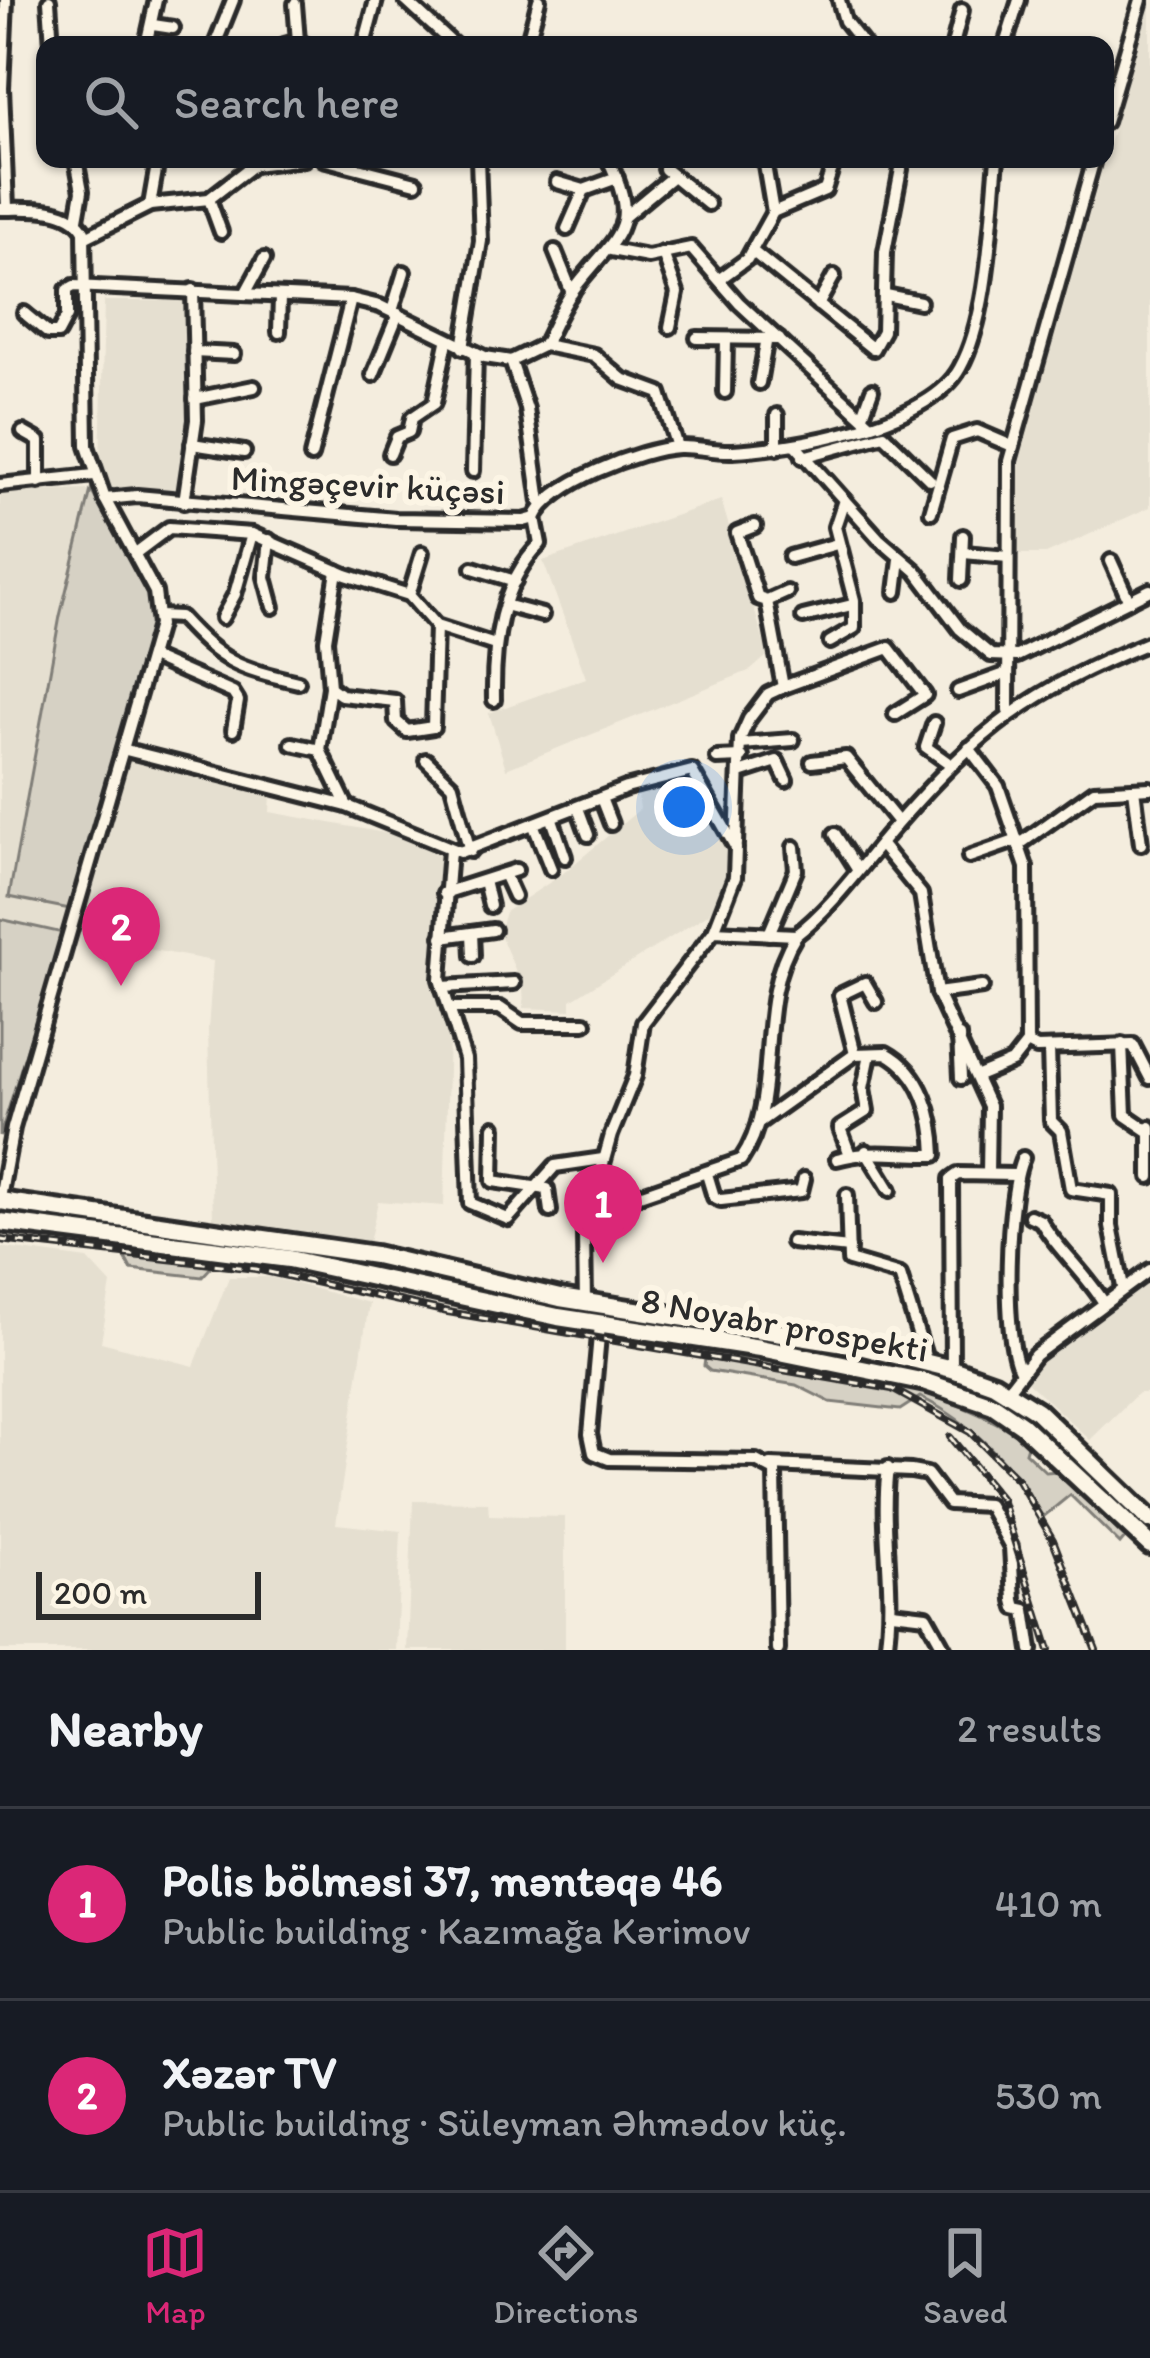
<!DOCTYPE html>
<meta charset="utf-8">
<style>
body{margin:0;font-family:Itim,sans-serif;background:#242831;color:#f1f3f6}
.scale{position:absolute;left:36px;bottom:30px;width:225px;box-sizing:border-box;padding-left:12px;border:6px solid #2b2b2b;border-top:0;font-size:33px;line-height:42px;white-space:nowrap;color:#2b2b2b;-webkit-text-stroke:9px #fcf5e5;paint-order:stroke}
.you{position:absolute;left:684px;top:807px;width:42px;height:42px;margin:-30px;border:9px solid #fff;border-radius:50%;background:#1a73e8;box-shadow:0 0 0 18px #1a73e833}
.badge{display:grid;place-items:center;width:78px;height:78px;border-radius:50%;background:#db2777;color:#fff;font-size:39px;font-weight:700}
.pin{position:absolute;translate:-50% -99px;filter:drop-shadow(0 3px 6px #0008)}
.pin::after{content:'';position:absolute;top:63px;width:42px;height:36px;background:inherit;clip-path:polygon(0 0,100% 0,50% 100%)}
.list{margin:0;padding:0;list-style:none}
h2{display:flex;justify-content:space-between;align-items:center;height:156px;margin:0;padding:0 48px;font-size:51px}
h2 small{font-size:39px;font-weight:400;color:#9ea1a6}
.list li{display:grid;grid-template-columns:78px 1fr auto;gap:36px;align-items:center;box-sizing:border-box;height:192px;padding:0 48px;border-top:3px solid #363941}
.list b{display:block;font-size:45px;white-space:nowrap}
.list p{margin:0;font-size:39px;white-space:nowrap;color:#9ea1a6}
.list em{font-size:39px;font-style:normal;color:#9ea1a6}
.icon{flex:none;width:66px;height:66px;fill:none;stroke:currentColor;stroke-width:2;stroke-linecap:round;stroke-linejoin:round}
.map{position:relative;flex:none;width:1150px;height:1650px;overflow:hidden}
.search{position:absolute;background:#171b24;box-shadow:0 3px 9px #0004;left:36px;right:36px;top:36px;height:132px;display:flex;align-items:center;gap:30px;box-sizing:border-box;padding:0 42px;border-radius:24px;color:#9ea1a6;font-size:45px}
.sheet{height:540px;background:#171b24}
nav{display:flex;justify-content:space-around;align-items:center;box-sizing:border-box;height:168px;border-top:3px solid #363941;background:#171b24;font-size:33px;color:#9ea1a6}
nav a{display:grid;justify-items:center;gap:6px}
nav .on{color:#db2777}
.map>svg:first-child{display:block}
</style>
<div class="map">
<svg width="1150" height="1650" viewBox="0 0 1150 1650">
<rect width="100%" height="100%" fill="#f4edde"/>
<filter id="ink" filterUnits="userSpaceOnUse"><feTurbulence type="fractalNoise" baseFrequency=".00833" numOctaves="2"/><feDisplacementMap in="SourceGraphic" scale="24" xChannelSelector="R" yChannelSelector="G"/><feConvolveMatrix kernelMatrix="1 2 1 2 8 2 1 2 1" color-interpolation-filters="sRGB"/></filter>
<g filter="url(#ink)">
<!-- built -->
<g fill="#e5dfd0">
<polygon points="1150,0 1150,507 1046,554 1015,554 1015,477"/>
<polygon points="104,301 188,301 189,429 181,495 112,492 100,467"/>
<polygon points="91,490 152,604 153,621 116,755 271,794 270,812 412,838 440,848 434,983 449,1035 444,1206 378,1201 369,1243 213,1221 208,1030 213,961 87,938 92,914 69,910 0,1136 0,492"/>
<polygon points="721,500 768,655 751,670 506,769 489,713 586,678 543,561"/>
<polygon points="691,775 733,851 723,892 708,914 571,1000 571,1010 524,1008 523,988 499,932 505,912 561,875 640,809 637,789"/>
<polygon points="0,1247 88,1259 111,1284 101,1342 194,1366 229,1277 270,1277 369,1303 336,1524 401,1531 396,1650 0,1650"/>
<polygon points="1150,1277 1150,1393 1138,1393 1090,1440 1022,1377"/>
<polygon points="413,1501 488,1502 489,1515 565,1517 565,1650 407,1650"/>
</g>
<!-- green -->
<g fill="#d6d1c4" stroke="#807e78" stroke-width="3">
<polygon points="91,490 152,604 153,621 70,909 9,897 60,616"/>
<polygon points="0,919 63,933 0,1136"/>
<polygon points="122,1252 215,1263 202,1277 131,1269"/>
<path d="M706,1353C815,1368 935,1378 1028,1442L1025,1452L1046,1472L1058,1471L1125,1538L1120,1544L1070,1495L1043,1517C1012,1466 974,1423 920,1397L900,1410L830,1402L796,1385L710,1371L704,1366Z"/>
</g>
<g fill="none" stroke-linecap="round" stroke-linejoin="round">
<!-- minor casing -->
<g stroke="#2b2b2b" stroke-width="20">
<g id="minor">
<polyline points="6,0 2,88 7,208"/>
<polyline points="405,0 454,45"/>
<polyline points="839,0 845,21 864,45"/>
<polyline points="49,1 52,45"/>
<polyline points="295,4 298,41"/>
<polyline points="153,25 173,28"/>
<polyline points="146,45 156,0"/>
<polyline points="215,45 233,0"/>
<polyline points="284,45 298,41 306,45"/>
<polyline points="364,45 376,0"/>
<polyline points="527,45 539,0"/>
<polyline points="953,45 962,10"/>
<polyline points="1005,45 1019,0"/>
<polyline points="1105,122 1141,0"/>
<polyline points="76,159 82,191 77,219"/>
<polyline points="323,159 416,183"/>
<polyline points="764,159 773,212"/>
<polyline points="859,159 867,159"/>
<polyline points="665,169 708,204"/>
<polyline points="557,182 584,190 617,178"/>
<polyline points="209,199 221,232"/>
<polyline points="150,205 158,159"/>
<path d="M0,209C27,209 70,205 84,231L87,446L105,499L155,592L159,625L13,1128L0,1198"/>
<polyline points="625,216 673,176"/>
<polyline points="567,229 584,190"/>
<polyline points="86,237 150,205 209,199 253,165 304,159"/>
<polyline points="611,250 648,257 691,248 739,303 870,424"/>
<polyline points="555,251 572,293"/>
<polyline points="752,251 873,349 883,331 885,252 901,169"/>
<polyline points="663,253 677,293 670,327"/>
<polyline points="721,278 747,259 773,212 825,190 835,159"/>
<polyline points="245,294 264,259"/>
<polyline points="886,295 920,302"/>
<polyline points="818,305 834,276"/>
<polyline points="392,311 404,272"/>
<polyline points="24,313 48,333 58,333 67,316 67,290 74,286 351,299 380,306 485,357 511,361 544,345 594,355 622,379 660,393 677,447"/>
<polyline points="279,332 280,296"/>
<polyline points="697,338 779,339"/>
<path d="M544,345C554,325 563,303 577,285C617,234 642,228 608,159"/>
<polyline points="463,348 481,241 478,159"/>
<polyline points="194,352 234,354"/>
<polyline points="511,361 527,409 540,502"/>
<polyline points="373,375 398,314"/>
<polyline points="759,383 766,343"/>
<polyline points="725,392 726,340"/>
<polyline points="195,399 254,387"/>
<polyline points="777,415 777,448"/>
<polyline points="863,415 872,390"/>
<polyline points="23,432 39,441 39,482"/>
<polyline points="192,444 244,452"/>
<polyline points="795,445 879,539 916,571 960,629 991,655 1017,656 1150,590"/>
<polyline points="390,454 397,437 409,432 412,418 434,403 447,342"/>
<polyline points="311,456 351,299"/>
<polyline points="803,457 884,435 930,480"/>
<polyline points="473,471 476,353"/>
<polyline points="0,485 94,475"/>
<path d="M105,499L137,496L396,519L524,521L535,518C548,484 641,449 678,447C696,446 714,452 733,451C793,448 929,425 960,368C989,316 991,218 997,159"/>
<polyline points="184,502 196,420 193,290"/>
<polyline points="931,512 952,439 977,431 1012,446"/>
<polyline points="755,526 737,533 758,598 767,601 783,687"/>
<polyline points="269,540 265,577 273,607"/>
<polyline points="137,552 169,528 252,534 346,575 409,595 436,626 492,644"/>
<polyline points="964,553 1008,557"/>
<polyline points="790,557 837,544"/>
<polyline points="1111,561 1129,601"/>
<polyline points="473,568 515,581"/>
<polyline points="337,571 326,640 330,687 341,695 395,701 396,721 407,731 433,727 436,626"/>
<polyline points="961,580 963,536"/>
<polyline points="896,592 900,559"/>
<polyline points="409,595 422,553"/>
<polyline points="767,601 787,592"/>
<polyline points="508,606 542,615"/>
<path d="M159,616L180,617C221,662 237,668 298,682"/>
<polyline points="803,617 852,605"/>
<polyline points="222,618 235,594 252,534"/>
<polyline points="830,642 854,628 854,600 835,527 844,500"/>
<polyline points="151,657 233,693 238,701 233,730"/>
<polyline points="330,687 320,750 347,806"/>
<polyline points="958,691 1005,674"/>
<path d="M494,700C493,645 500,584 540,544L535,518"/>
<polyline points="1008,711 1009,461 1094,159"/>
<polyline points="934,723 926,747 950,764"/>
<polyline points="292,744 320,750"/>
<polyline points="741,744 793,740"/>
<polyline points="969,748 998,786 1026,867 1027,1043"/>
<polyline points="126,750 347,806 460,852 626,788 692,771 736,848 735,877 714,931"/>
<polyline points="717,758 742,757"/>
<polyline points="426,760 452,785 470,851"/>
<polyline points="812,762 846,758 898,822"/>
<polyline points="743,772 777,761 786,780"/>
<polyline points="1134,789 1141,844"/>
<polyline points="601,798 611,824"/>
<polyline points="578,808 588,835"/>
<polyline points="552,819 565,857"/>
<polyline points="534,826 551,869"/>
<polyline points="835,834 857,869"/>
<polyline points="736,844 740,739 749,719 768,694 783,687 889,648 925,695 895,714"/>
<polyline points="880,844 921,894 937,993 989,1106 988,1174"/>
<polyline points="1020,844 1094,791 1150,788"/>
<polyline points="450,850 440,979 465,1059 470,1203 508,1219 555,1166 603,1159"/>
<polyline points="969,857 1018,840"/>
<polyline points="504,874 514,896"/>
<polyline points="484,881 490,906"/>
<polyline points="444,893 516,870"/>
<polyline points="472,933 473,956"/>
<polyline points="769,934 796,870 794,847"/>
<polyline points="442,937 493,930"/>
<polyline points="442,987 514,983"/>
<polyline points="937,993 982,987"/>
<polyline points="449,1008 500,1008 522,1023 585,1023"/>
<polyline points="959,1036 961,1078"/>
<polyline points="1027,1043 1037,1048 1133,1045 1150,1078"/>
<polyline points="1122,1044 1125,1115 1147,1130"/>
<polyline points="1049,1048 1051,1121 1061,1131 1071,1189 1111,1195 1111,1226 1123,1287"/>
<polyline points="855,1054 840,995 865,983 876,1002"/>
<polyline points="978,1076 1012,1062 1027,1043"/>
<path d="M758,1123L855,1054L886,1053C923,1073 934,1117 935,1155C900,1156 871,1149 837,1159"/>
<polyline points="494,1127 493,1181 547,1189 550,1211"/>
<polyline points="1150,1127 1150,1177"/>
<polyline points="866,1151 890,1190"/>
<polyline points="850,1155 840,1128 867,1111 863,1088 870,1054"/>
<polyline points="707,1174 714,1197 721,1200 801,1191 804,1179"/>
<polyline points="847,1195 849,1260 900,1275 927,1363"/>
<path d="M593,1211L741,1160C784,1097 752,1004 796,935"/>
<path d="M1030,1216L1041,1221C1054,1246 1086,1273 1104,1303"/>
<polyline points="792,1242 849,1248"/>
<path d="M585,1303L584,1232L611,1135L635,1076L643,1023L714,931L796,935C834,906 865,860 897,824C982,727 1030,691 1150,642"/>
<polyline points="600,1325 590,1434 594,1453 609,1459 756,1461 775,1471 778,1650"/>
<polyline points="952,1369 951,1179 958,1174 1015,1175"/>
<path d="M1020,1370C1002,1337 1007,1192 1023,1158"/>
<polyline points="1007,1391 1035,1355 1150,1270"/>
<polyline points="771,1465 911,1471 927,1474 949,1503 988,1505 1011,1547 1014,1600 1016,1608 1025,1610 1031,1650"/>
<polyline points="892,1612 926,1616 945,1650"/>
<path d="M886,1650C896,1588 880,1530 888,1468"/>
</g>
</g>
<!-- highway casing -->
<g stroke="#2b2b2b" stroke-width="26">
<g id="highway">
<polyline points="0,1201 375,1255 560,1298 851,1344 952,1369 994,1384 1037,1411 1150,1520"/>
<polyline points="0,1222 289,1259 558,1317 760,1348 926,1382 993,1405 1022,1425 1150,1545"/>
</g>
</g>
<!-- minor -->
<use href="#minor" stroke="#fcf5e5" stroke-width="10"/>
<!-- highway -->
<use href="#highway" stroke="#fcf5e5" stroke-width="16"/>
<!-- rail casing -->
<g stroke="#2b2b2b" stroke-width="8">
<g id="rail">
<polyline points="0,1240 256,1269 448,1312 892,1389 970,1432 1018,1480 1053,1540 1096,1650"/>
<polyline points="950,1437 1001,1499 1049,1650"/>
</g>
</g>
<!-- rail -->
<use href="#rail" stroke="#fcf5e5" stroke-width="3" stroke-dasharray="9" stroke-linecap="butt"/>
</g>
</g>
<g text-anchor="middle" stroke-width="12" stroke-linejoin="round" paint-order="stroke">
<!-- street labels -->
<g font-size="36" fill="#2b2b2b" stroke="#fcf5e5">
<text transform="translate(368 484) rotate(3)" y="13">Mingəçevir küçəsi</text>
<text transform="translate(785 1324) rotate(10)" y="13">8 Noyabr prospekti</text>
</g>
</g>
</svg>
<div class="scale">200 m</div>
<div class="you"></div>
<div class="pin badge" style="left:603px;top:1263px">1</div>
<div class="pin badge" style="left:121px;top:986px">2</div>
<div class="search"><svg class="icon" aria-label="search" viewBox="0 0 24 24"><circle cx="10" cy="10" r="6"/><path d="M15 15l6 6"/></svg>Search here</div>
</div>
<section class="sheet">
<h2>Nearby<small>2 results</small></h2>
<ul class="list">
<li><span class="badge">1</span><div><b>Polis bölməsi 37, məntəqə 46</b><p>Public building · Kazımağa Kərimov</p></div><em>410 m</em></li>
<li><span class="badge">2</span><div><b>Xəzər TV</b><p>Public building · Süleyman Əhmədov küç.</p></div><em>530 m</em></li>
</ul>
</section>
<nav>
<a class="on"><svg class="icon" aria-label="map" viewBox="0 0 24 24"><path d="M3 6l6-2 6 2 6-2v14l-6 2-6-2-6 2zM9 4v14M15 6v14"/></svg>Map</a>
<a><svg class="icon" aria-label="directions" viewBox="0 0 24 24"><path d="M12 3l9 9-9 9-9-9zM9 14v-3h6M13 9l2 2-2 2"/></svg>Directions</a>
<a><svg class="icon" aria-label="saved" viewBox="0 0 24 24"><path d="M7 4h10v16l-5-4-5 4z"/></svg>Saved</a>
</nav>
